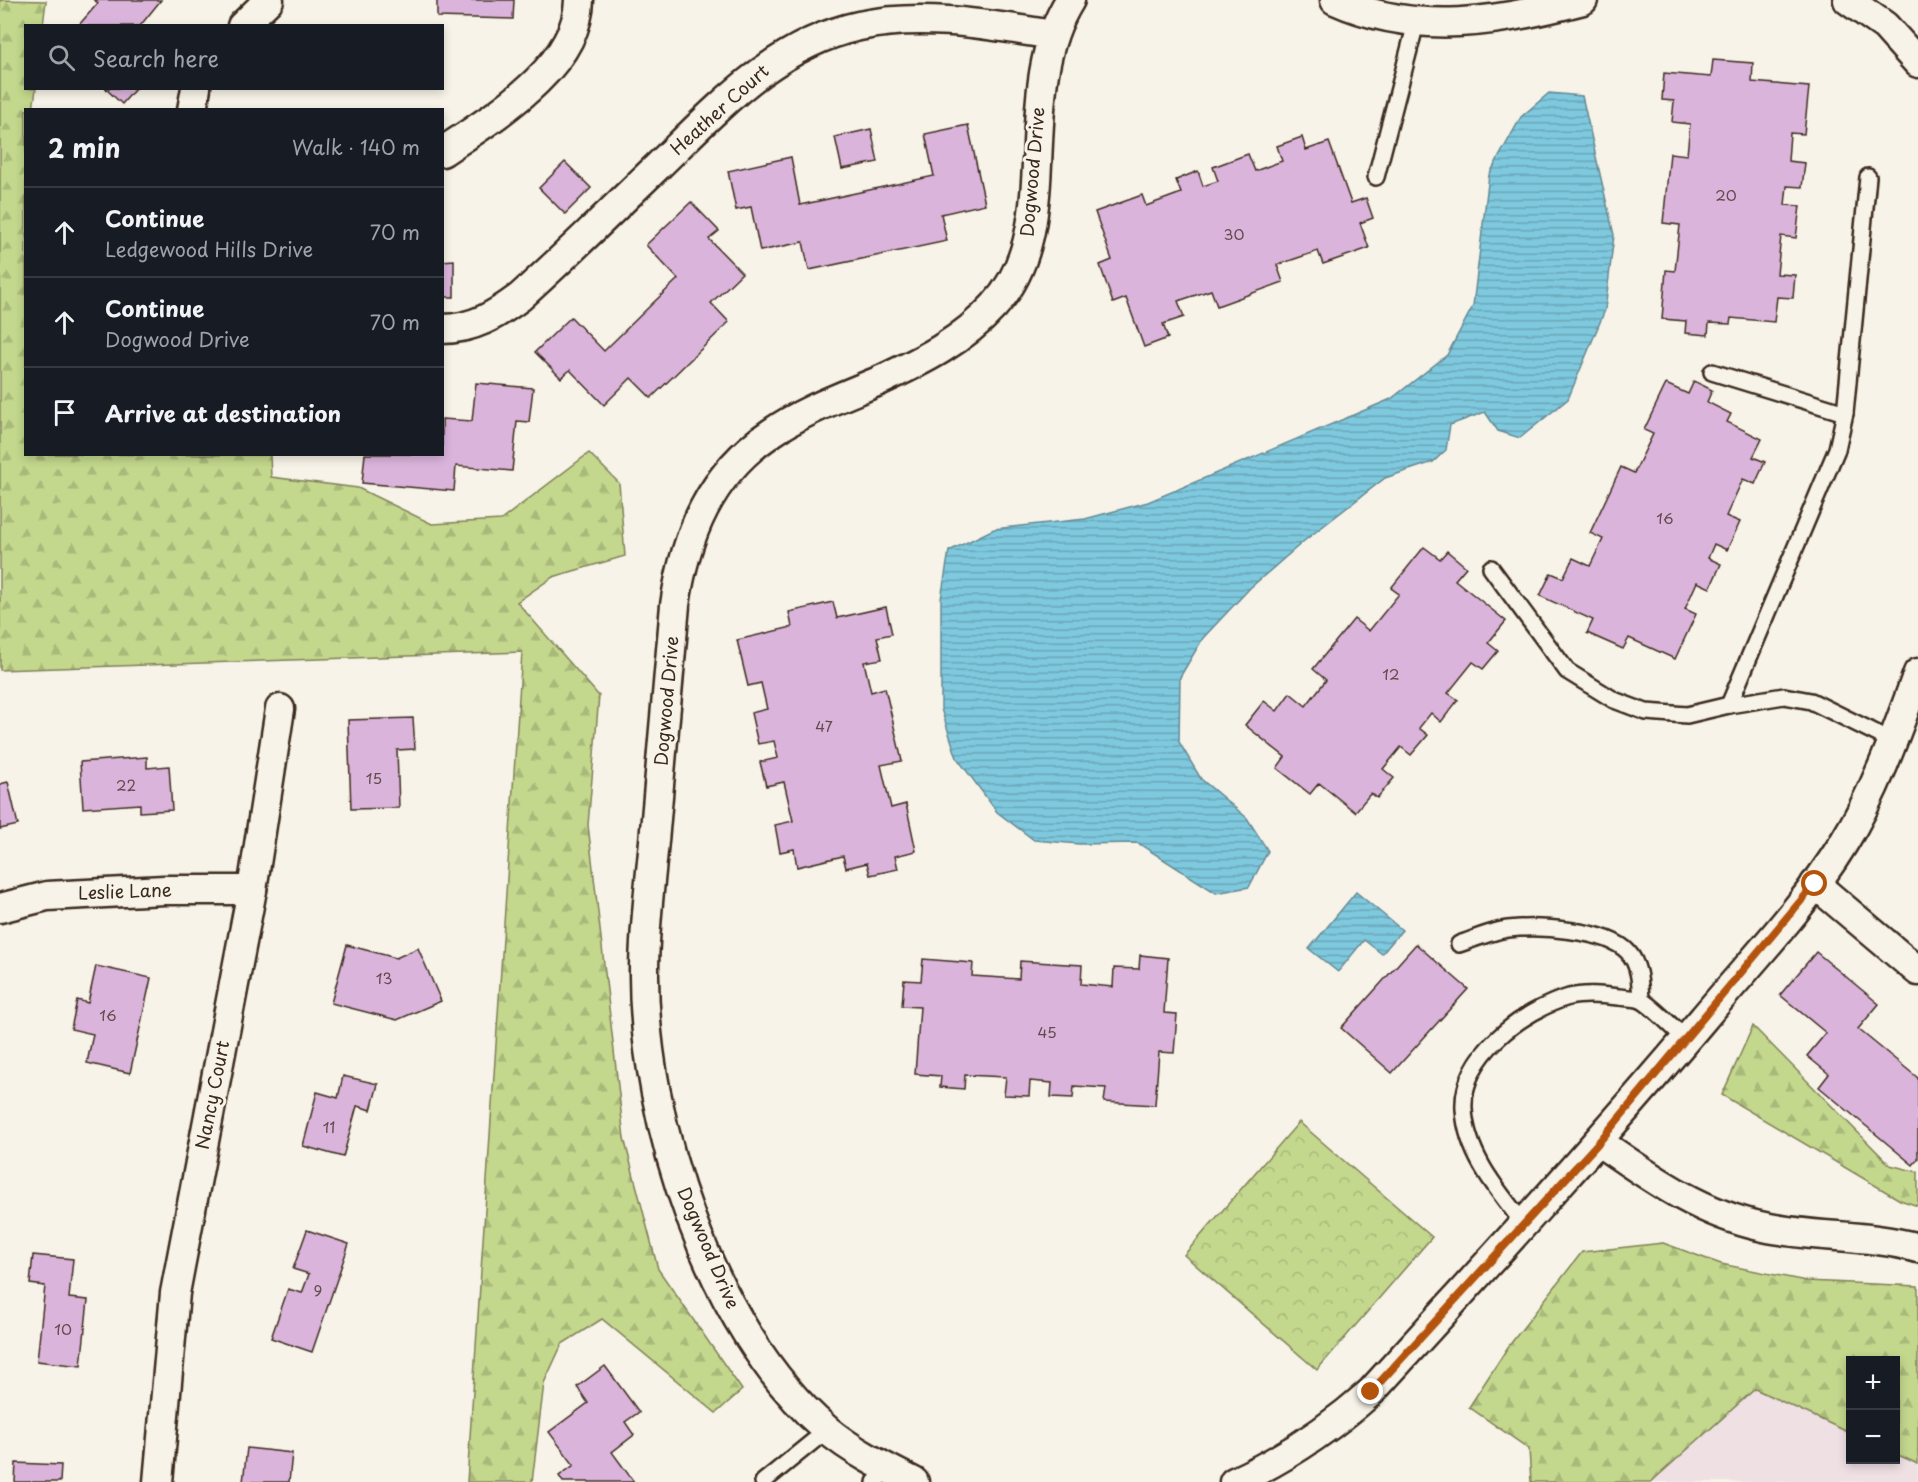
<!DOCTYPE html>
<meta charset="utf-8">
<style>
body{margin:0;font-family:"Playpen Sans",sans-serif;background:#20242c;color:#f1f3f6}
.controls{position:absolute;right:18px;bottom:18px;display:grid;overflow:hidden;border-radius:0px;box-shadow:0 3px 9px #0003}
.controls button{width:54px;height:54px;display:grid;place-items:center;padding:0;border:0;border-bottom:2px solid #363941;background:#171b24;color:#f1f3f6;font:30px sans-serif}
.stop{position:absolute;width:18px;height:18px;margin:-14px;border:4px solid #b45309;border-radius:50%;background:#fff}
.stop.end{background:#b45309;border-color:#fff;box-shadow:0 2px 6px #0008}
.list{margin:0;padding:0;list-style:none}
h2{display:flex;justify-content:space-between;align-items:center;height:78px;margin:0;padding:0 24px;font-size:26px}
h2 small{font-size:20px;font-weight:400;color:#9ea1a6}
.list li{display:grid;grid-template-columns:39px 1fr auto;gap:18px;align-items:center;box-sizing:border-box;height:90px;padding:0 24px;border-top:2px solid #363941}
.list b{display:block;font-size:22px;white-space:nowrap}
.list p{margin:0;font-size:20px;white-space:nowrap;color:#9ea1a6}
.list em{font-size:20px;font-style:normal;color:#9ea1a6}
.icon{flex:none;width:33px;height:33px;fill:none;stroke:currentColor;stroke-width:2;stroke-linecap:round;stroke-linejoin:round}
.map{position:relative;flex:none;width:1918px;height:1482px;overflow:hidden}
.search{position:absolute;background:#171b24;box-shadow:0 3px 9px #0003;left:24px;top:24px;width:420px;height:66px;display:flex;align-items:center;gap:15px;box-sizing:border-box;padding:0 21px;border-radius:0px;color:#9ea1a6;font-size:22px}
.panel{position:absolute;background:#171b24;box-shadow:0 3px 9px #0003;left:24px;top:108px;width:420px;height:348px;border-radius:0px}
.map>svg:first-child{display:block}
</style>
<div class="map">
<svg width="1918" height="1482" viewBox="0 0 1918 1482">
<defs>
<pattern id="forest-firs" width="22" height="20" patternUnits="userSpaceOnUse" patternTransform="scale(1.5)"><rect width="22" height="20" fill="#c3d78d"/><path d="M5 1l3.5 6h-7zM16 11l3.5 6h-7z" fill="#a8b979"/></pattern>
<pattern id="park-crowns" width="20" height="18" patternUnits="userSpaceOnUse" patternTransform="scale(1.5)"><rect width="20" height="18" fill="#c3d78d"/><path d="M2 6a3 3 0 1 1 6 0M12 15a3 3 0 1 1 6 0" fill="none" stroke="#a8b979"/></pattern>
<pattern id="water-rules" width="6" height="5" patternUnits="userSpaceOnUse" patternTransform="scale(1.5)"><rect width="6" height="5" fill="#7fc9df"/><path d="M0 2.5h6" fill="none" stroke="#69a3b4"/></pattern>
</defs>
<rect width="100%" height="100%" fill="#f7f3e8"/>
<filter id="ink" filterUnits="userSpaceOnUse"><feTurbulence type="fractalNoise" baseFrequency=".0167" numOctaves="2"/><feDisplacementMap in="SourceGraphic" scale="12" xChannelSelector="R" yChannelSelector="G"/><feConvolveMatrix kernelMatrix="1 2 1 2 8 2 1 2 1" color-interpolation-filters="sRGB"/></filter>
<g filter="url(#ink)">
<!-- built -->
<polygon fill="#efe0e4" points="1755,1388 1850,1433 1850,1460 1896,1460 1896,1454 1918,1464 1918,1482 1651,1482"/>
<!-- forest -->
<g fill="url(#forest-firs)" stroke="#7f8056" stroke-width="1.5">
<polygon points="0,0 46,1 43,25 26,26 26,88 36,89 33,109 26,110 26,454 270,455 271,477 358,488 432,524 501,520 589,453 619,483 625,556 553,577 517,602 599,696 588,825 624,1138 658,1269 742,1390 716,1413 602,1319 562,1344 544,1383 532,1482 467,1482 522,652 0,670"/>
<polygon points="1753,1026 1890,1165 1918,1172 1918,1206 1900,1200 1722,1095"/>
<polygon points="1663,1243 1721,1264 1806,1281 1918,1286 1918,1464 1896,1454 1896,1360 1850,1360 1850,1433 1755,1389 1651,1482 1531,1482 1529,1449 1469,1407 1508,1347 1582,1252"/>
</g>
<!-- park -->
<polygon fill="url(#park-crowns)" stroke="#7f8056" stroke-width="1.5" points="1299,1122 1432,1237 1317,1370 1184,1255"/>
<!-- water -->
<g fill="url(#water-rules)" stroke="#648992" stroke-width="1.5">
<polygon points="1549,93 1582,96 1614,235 1605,310 1568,399 1520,438 1498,431 1485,412 1450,425 1446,450 1433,462 1385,478 1304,541 1250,588 1203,638 1180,677 1179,742 1201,779 1247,818 1268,851 1249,887 1216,893 1138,843 1079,844 1034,840 997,812 957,758 941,709 941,599 949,551 994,529 1085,519 1148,502 1391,399 1447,355 1473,306 1489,175 1521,117"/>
<polygon points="1356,892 1402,930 1382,954 1364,940 1338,972 1309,949"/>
</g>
<!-- building -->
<g fill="#dbb4dc" stroke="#3b2a1e" stroke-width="1.5">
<polygon points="94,0 161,0 140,26 78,26 98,3"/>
<polygon points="437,0 514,0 513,19 437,17"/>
<polygon points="1713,60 1753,63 1752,82 1809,87 1804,134 1790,133 1788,161 1805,163 1802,187 1787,186 1785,205 1800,206 1796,238 1781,236 1777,274 1795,275 1793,298 1777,297 1774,322 1731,318 1730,324 1709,323 1708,335 1685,333 1686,321 1662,319 1666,270 1675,271 1680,225 1663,223 1670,153 1687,155 1690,124 1672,122 1674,101 1662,100 1664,73 1711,77"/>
<polygon points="105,88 136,88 122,104"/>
<polygon points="968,125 985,204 941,214 947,241 809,270 803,242 760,251 751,207 736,210 728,171 791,157 800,205 934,176 925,134"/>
<polygon points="871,129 878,162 842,169 835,137"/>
<polygon points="1302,137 1306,150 1329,142 1351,203 1366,198 1373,218 1360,223 1369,248 1323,264 1318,251 1277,265 1283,282 1217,306 1211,290 1178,301 1184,317 1163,324 1168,338 1144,347 1126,298 1113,303 1100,265 1112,260 1095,212 1142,195 1146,206 1181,193 1176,180 1198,171 1203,186 1218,181 1213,167 1248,154 1255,171 1282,161 1277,146"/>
<polygon points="565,162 591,188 565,214 539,188"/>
<polygon points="691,202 719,231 709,239 742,273 711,303 729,322 651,398 631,378 604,405 570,370 561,378 535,352 571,317 604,351 653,303 678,279 646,245"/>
<polygon points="454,260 454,297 442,297 442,261"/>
<polygon points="1694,381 1712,390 1707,402 1731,414 1727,422 1762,439 1753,457 1765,462 1755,484 1743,479 1726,516 1740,522 1727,550 1714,544 1708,558 1721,564 1710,588 1697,582 1685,609 1696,614 1675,659 1629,638 1623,649 1587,633 1593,620 1540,596 1551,573 1563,578 1573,558 1590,566 1603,539 1590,533 1621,467 1634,473 1653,434 1644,430 1666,384 1688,394"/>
<polygon points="476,383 533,388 529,422 517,421 512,471 456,466 454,491 362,483 365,454 442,454 442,419 472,421"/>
<polygon points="1424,547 1440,559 1447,551 1466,567 1455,580 1506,621 1488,643 1498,651 1483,669 1473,662 1448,693 1458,700 1441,722 1431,713 1419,728 1428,735 1411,755 1401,747 1383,769 1394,778 1377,798 1371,793 1355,812 1319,783 1310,794 1277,768 1285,757 1245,725 1264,701 1277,711 1290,693 1306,706 1326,680 1313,669 1354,619 1369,631 1399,594 1391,588"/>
<polygon points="833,602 837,618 886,607 892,634 877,637 882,659 864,662 871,692 885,688 902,761 881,765 891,808 906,804 916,851 895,856 898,869 870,875 867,863 846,868 843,856 797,867 794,849 780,852 775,825 793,821 784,782 766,786 760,762 778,758 774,741 758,744 751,713 767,709 761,683 748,686 737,640 792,627 789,612"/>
<polygon points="413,718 415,749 397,750 399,808 351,809 348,720"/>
<polygon points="147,757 147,768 169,766 172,810 140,812 140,804 83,808 80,762"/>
<polygon points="8,782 18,825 0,829 0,784"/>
<polygon points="1416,944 1468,989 1392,1073 1341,1028"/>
<polygon points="347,945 396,958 418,948 441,1001 397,1020 331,1003"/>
<polygon points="1816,952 1879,1004 1858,1029 1918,1078 1918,1159 1913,1165 1819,1087 1829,1074 1807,1056 1826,1033 1780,995"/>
<polygon points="1140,955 1168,958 1164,1013 1177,1014 1174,1053 1159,1052 1155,1105 1104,1102 1106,1088 1074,1086 1073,1098 1051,1097 1052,1083 1030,1081 1029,1096 1004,1095 1006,1077 965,1075 964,1089 940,1087 941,1076 915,1074 920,1007 902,1006 904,980 921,981 923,959 973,963 972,976 1019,979 1020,961 1082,965 1081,984 1113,987 1114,968 1139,969"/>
<polygon points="96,966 151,978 130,1073 87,1063 93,1034 71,1029 77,1000 88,1003"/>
<polygon points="343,1076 378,1084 371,1110 357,1106 343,1157 303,1146 317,1092 338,1098"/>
<polygon points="307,1230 349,1244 312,1352 271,1338 288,1289 302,1293 309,1274 293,1269"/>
<polygon points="33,1255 73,1259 69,1298 88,1300 81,1366 37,1361 45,1286 30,1284"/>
<polygon points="605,1366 639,1412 625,1422 634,1435 612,1452 634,1482 563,1482 559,1476 574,1465 549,1432 588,1403 577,1387"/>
<polygon points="247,1448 292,1453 289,1482 243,1482"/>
<polygon points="16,1463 61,1465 60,1482 15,1482"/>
</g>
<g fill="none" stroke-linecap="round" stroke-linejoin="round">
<!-- service casing -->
<g stroke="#3b2a1e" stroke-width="20">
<g id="service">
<polyline points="1376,177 1416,23"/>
<polyline points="1712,372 1845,413"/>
<polyline points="1491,568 1567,671 1614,700 1646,712 1687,715 1729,705 1784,696 1811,701 1892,741"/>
<polyline points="1729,705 1837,449 1845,413 1868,177"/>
<path d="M1459,944C1474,939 1492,931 1508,929C1538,926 1607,929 1628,952C1640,965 1640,984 1641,1000"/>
<path d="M1524,1224C1498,1191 1466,1154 1464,1109C1461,1056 1523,1010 1569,997C1585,993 1603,995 1619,997C1625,998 1635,998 1641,1000C1654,1007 1674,1029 1686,1039"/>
<polyline points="763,1482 827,1430"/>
<polyline points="875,1482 887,1469"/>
</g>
</g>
<!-- minor casing -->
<g stroke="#3b2a1e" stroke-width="33">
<g id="minor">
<path d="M1335,0C1417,37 1500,22 1583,0"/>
<polyline points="1848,0 1885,26 1918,63"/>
<polyline points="242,26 269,0"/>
<polyline points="192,110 196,88"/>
<path d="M442,152C492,118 578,68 579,0"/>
<path d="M442,329C473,329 496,315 520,297C567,255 612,210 658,166C717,109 775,44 859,26C923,12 990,25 1053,35"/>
<polyline points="1815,884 1918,971"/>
<polyline points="0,908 47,896 164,890 252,890"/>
<path d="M1599,1142C1651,1178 1701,1214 1764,1227C1814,1238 1868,1234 1918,1248"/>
<polyline points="158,1482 175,1293 252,890 280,709"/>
<path d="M914,1482C884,1467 852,1451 826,1429C711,1331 643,1120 644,972C644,925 651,877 655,830C662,755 668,680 675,605C685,536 710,474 771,433C804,410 844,396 881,380C924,360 962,341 994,306C1067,228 1011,94 1070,0"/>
<path d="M1234,1482C1285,1459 1328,1430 1371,1392C1483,1269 1595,1147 1703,1019C1750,963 1804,907 1843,844C1876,791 1897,731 1918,673"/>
</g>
</g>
<!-- service -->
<use href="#service" stroke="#f7f3e8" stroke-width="15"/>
<!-- minor -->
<use href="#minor" stroke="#f7f3e8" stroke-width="28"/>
</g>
</g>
<g fill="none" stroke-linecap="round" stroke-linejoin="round" filter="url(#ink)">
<!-- route -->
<polyline stroke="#b45309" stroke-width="8" points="1371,1392 1599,1142 1815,884"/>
</g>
<g text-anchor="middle" stroke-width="6" stroke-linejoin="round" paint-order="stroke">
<!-- number labels -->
<g font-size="15" fill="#634c4e">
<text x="1726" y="201">20</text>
<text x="1234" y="240">30</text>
<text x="1665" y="524">16</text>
<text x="1391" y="680">12</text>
<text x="824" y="732">47</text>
<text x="374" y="784">15</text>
<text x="126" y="791">22</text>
<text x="384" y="984">13</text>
<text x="108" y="1021">16</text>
<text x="1047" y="1038">45</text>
<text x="329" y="1133">11</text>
<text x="318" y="1296">9</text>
<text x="63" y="1335">10</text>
</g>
<!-- street labels -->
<g font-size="18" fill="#3b2a1e" stroke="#f7f3e8">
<text transform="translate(720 110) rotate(-42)" y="6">Heather Court</text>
<text transform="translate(1033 172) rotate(-85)" y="6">Dogwood Drive</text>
<text transform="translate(667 701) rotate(-85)" y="6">Dogwood Drive</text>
<text transform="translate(125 892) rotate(-2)" y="6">Leslie Lane</text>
<text transform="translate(213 1095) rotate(-79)" y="6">Nancy Court</text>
<text transform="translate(708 1248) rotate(67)" y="6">Dogwood Drive</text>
</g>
</g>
</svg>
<div class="controls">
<button>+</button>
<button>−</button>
</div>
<div class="stop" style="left:1815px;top:884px"></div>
<div class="stop end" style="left:1371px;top:1392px"></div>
<div class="search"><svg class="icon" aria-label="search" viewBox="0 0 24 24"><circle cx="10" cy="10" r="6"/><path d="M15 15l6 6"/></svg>Search here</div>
<section class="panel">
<h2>2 min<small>Walk · 140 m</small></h2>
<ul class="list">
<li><svg class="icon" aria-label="ahead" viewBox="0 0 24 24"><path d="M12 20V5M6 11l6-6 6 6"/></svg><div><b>Continue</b><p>Ledgewood Hills Drive</p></div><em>70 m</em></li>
<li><svg class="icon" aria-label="ahead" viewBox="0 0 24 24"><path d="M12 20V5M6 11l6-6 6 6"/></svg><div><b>Continue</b><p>Dogwood Drive</p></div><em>70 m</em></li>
<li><svg class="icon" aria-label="arrive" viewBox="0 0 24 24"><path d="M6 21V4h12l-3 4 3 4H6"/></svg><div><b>Arrive at destination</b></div></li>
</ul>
</section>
</div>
